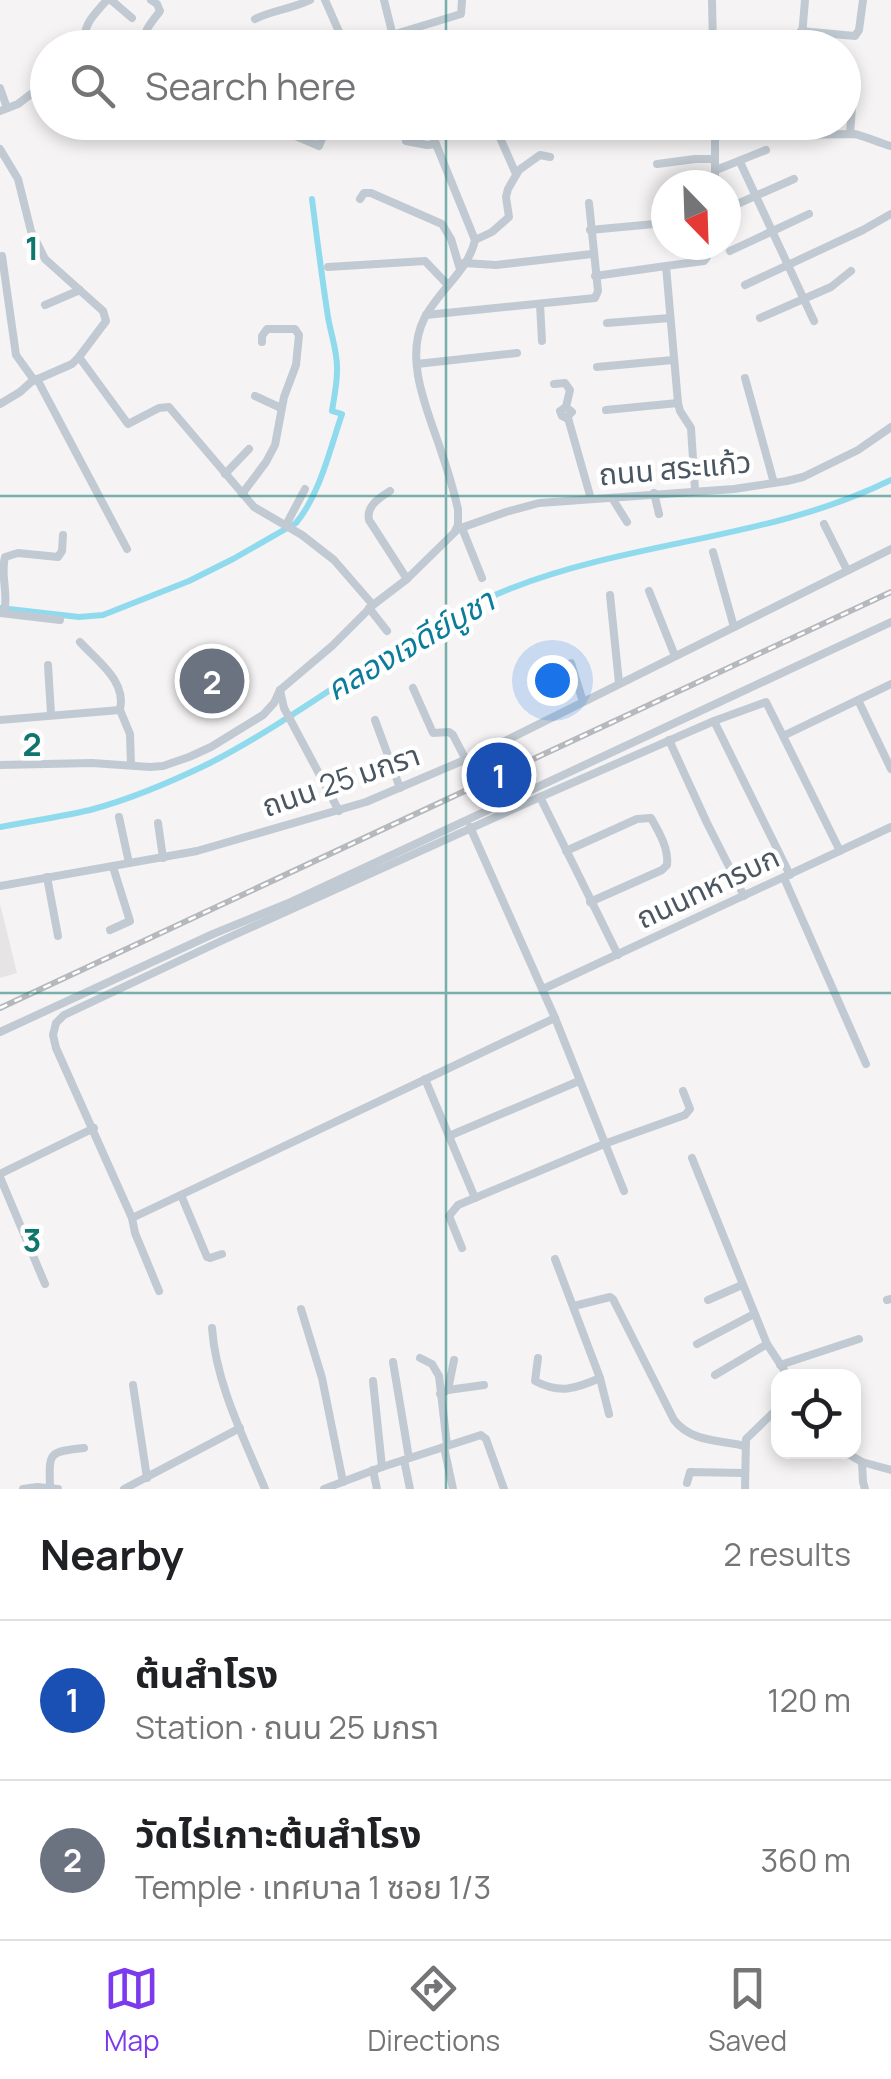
<!DOCTYPE html>
<meta charset="utf-8">
<style>
body{margin:0;font-family:Manrope,"Noto Sans Thai",sans-serif;background:#f6f6f6;color:#202124}
.controls{position:absolute;right:30px;bottom:30px;display:grid;overflow:hidden;border-radius:20px;box-shadow:0 5px 15px #0003}
.controls button{width:90px;height:90px;display:grid;place-items:center;padding:0;border:0;border-bottom:2px solid #e0e0e0;background:#fff;color:#202124;font:50px sans-serif}
.compass{position:absolute;left:651px;top:170px;width:90px;height:90px;border-radius:50%;background:#fff;box-shadow:0 5px 15px #0003;rotate:157deg}
.you{position:absolute;left:552px;top:680px;width:35px;height:35px;margin:-25px;border:8px solid #fff;border-radius:50%;background:#1a73e8;box-shadow:0 0 0 15px #1a73e833}
.badge{display:grid;place-items:center;width:65px;height:65px;border-radius:50%;background:#7c3aed;color:#fff;font-size:32px;font-weight:700}
.pin{position:absolute;translate:-50% -50%;border:5px solid #fff;box-shadow:0 2px 10px #0006}
.list{margin:0;padding:0;list-style:none}
h2{display:flex;justify-content:space-between;align-items:center;height:130px;margin:0;padding:0 40px;font-size:42px}
h2 small{font-size:32px;font-weight:400;color:#757577}
.list li{display:grid;grid-template-columns:65px 1fr auto;gap:30px;align-items:center;box-sizing:border-box;height:160px;padding:0 40px;border-top:2px solid #e0e0e0}
.list b{display:block;font-size:38px;white-space:nowrap}
.list p{margin:0;font-size:32px;white-space:nowrap;color:#757577}
.list em{font-size:32px;font-style:normal;color:#757577}
.icon{flex:none;width:55px;height:55px;fill:none;stroke:currentColor;stroke-width:2;stroke-linecap:round;stroke-linejoin:round}
.map{position:relative;flex:none;width:891px;height:1489px;overflow:hidden}
.search{position:absolute;background:#fff;box-shadow:0 5px 15px #0003;left:30px;right:30px;top:30px;height:110px;display:flex;align-items:center;gap:25px;box-sizing:border-box;padding:0 35px;border-radius:55px;color:#757577;font-size:38px}
.sheet{height:450px;background:#fff}
nav{display:flex;justify-content:space-around;align-items:center;box-sizing:border-box;height:140px;border-top:2px solid #e0e0e0;background:#fff;font-size:28px;color:#757577}
nav a{display:grid;justify-items:center;gap:5px}
nav .on{color:#7c3aed}
.map>svg:first-child{display:block}
</style>
<div class="map">
<svg width="891" height="1489" viewBox="0 0 891 1489">
<rect width="100%" height="100%" fill="#f5f3f3"/>
<!-- education -->
<polygon fill="#e6e4e5" points="0,904 17,973 0,978"/>
<g fill="none" stroke-linecap="round" stroke-linejoin="round">
<!-- canal -->
<g stroke="#90daee" stroke-width="6">
<path d="M0,608L79,617L103,615L189,581L233,559L296,523C320,494 330,449 342,414L332,411C334,398 337,384 337,371C338,353 331,335 328,317C322,278 317,239 312,199"/>
<path d="M0,827C30,821 60,817 90,810C131,799 171,782 210,763C313,710 402,630 512,588C635,540 772,539 891,480"/>
</g>
<!-- street -->
<g stroke="#c1cad2" stroke-width="8">
<polyline points="111,0 132,18"/>
<path d="M151,0L157,4L160,11C152,23 137,34 151,48"/>
<polyline points="325,0 344,43"/>
<polyline points="384,0 396,48"/>
<polyline points="712,0 713,48"/>
<path d="M255,19C273,10 292,9 310,0"/>
<polyline points="801,31 855,36 859,30 863,0"/>
<polyline points="392,35 461,14 462,0"/>
<path d="M83,48C84,23 91,18 107,0"/>
<polyline points="801,48 805,0"/>
<polyline points="0,88 7,108"/>
<polyline points="0,111 18,104 48,81"/>
<polyline points="263,122 319,146 329,122"/>
<path d="M427,122L475,240C469,270 438,291 424,319C404,359 427,409 440,448C447,468 453,488 458,509V525L455,531"/>
<polyline points="715,122 715,185"/>
<path d="M790,122V130L795,135L854,134C866,136 878,143 891,146"/>
<polyline points="650,127 680,122"/>
<polyline points="850,134 854,82"/>
<polyline points="501,140 516,174"/>
<polyline points="406,141 427,145 436,144"/>
<polyline points="0,149 18,179 31,231 45,259 103,311 106,321 79,357 72,364 31,382 20,392 0,404"/>
<polyline points="740,162 814,321"/>
<polyline points="657,164 695,159 715,159"/>
<polyline points="716,170 766,150"/>
<polyline points="360,199 364,193 371,193 442,224 451,239 460,269"/>
<polyline points="726,209 794,179"/>
<polyline points="590,230 665,223"/>
<polyline points="475,240 492,232 509,217 506,197 508,189 519,170 540,155 550,157"/>
<polyline points="730,251 809,214"/>
<polyline points="2,256 16,355 34,380"/>
<polyline points="464,263 496,265 592,254"/>
<polyline points="328,267 425,261 447,284"/>
<polyline points="595,276 666,266"/>
<polyline points="745,285 863,230 891,214"/>
<polyline points="540,304 542,341"/>
<polyline points="45,305 80,290"/>
<polyline points="426,315 595,298 598,291 589,203"/>
<polyline points="760,318 831,287 851,271"/>
<polyline points="607,323 670,318"/>
<polyline points="79,357 128,424 159,408 169,407 254,507 302,535 334,560 373,605"/>
<polyline points="417,364 517,353"/>
<polyline points="597,367 673,360"/>
<polyline points="745,378 774,483"/>
<polyline points="37,379 127,549"/>
<polyline points="554,384 565,383 570,390 566,407 560,411 562,416 566,418 572,412 566,407"/>
<polyline points="255,396 281,408"/>
<polyline points="606,410 678,403"/>
<polyline points="568,418 591,499"/>
<polyline points="225,474 249,449"/>
<polyline points="695,490 691,428 680,411 678,403 666,266 704,261 707,257 705,245"/>
<path d="M390,491C379,498 366,506 369,520L407,579"/>
<polyline points="654,493 659,514"/>
<polyline points="242,494 266,462 275,445 284,397 296,365 299,335 295,329 267,329 262,336 262,342"/>
<polyline points="612,498 627,522"/>
<polyline points="824,524 847,570"/>
<polyline points="286,525 305,489"/>
<polyline points="462,528 482,578"/>
<polyline points="713,552 734,627"/>
<polyline points="649,591 675,656"/>
<polyline points="610,595 619,683"/>
<polyline points="369,608 387,631"/>
<polyline points="0,613 60,620"/>
<path d="M4,613C9,594 0,575 5,557L18,553L58,557L62,551L63,535"/>
<path d="M80,642C97,661 127,681 120,710"/>
<polyline points="571,663 583,702"/>
<polyline points="48,665 51,714"/>
<polyline points="413,688 433,733 449,732 453,735 466,760"/>
<polyline points="280,690 284,708 339,811"/>
<polyline points="858,700 891,769"/>
<polyline points="0,720 120,710 130,734 131,765"/>
<polyline points="375,720 400,788"/>
<polyline points="714,721 790,875"/>
<polyline points="783,736 840,851"/>
<polyline points="669,740 707,823 744,896"/>
<polyline points="0,765 92,763 150,767 163,766 189,757 211,747 263,715 274,703 280,690 332,646 373,605 407,579 458,529 506,512 539,503 734,489 787,481 803,477 858,450 891,427"/>
<polyline points="540,797 618,955"/>
<polyline points="119,817 129,863"/>
<polyline points="158,823 163,858"/>
<polyline points="470,827 555,1018 624,1191"/>
<path d="M566,851L637,819L651,818C659,832 669,849 667,865L662,870L590,902"/>
<polyline points="47,877 58,936"/>
<polyline points="784,878 866,1064"/>
<polyline points="0,886 197,851 366,802 481,753 891,549"/>
<polyline points="110,930 130,921 113,867"/>
<polyline points="543,989 891,827"/>
<polyline points="555,1018 132,1218 56,1048 53,1035 56,1023 64,1015 221,941 540,797 714,721 766,702 783,736 891,684"/>
<polyline points="0,1032 213,934 291,902 379,861 891,622"/>
<polyline points="425,1079 475,1198"/>
<polyline points="449,1136 579,1081"/>
<polyline points="692,1158 767,1344 788,1376"/>
<polyline points="0,1174 94,1128"/>
<polyline points="0,1177 45,1284"/>
<polyline points="181,1195 207,1257 210,1258 222,1254"/>
<polyline points="132,1218 135,1233 159,1291"/>
<polyline points="462,1248 449,1216 458,1205 604,1144 685,1115 690,1109 683,1091"/>
<polyline points="555,1259 600,1378 609,1414"/>
<polyline points="708,1300 742,1285"/>
<polyline points="887,1300 891,1299"/>
<path d="M574,1306L610,1297L613,1299L674,1420C691,1442 719,1440 745,1446"/>
<polyline points="301,1309 322,1378 343,1482"/>
<path d="M212,1328C216,1384 244,1438 265,1489"/>
<polyline points="697,1344 754,1314"/>
<polyline points="420,1358 432,1364 439,1376 447,1445"/>
<path d="M538,1358L535,1381C560,1394 575,1389 600,1378"/>
<polyline points="393,1362 409,1458"/>
<polyline points="780,1365 859,1339"/>
<polyline points="715,1375 767,1344"/>
<polyline points="373,1381 382,1467"/>
<polyline points="133,1385 147,1478"/>
<polyline points="448,1390 484,1385"/>
<polyline points="440,1394 448,1390 454,1360"/>
<polyline points="444,1447 453,1489"/>
<polyline points="845,1452 862,1462 891,1470"/>
<polyline points="404,1460 410,1489"/>
<polyline points="862,1462 863,1482 865,1489"/>
<polyline points="373,1470 377,1489"/>
<polyline points="687,1483 690,1472 745,1473"/>
<path d="M50,1487C49,1452 48,1452 84,1448"/>
<polyline points="23,1489 37,1487 58,1489"/>
<polyline points="124,1489 240,1428"/>
<polyline points="324,1489 382,1467 481,1435 486,1439 504,1489"/>
<polyline points="745,1489 746,1439 778,1408"/>
</g>
<!-- rail casing -->
<g stroke="#b5b8bd" stroke-width="6">
<polyline id="rail" points="0,1008 891,592"/>
</g>
<!-- rail -->
<use href="#rail" stroke="#fff" stroke-width="2.5" stroke-dasharray="8" stroke-linecap="butt"/>
</g>
<!-- grid -->
<path fill="none" stroke="#0f766e" stroke-width="2.5" stroke-opacity="0.55" d="M446,0V48M446,122V1489M0,496H891M0,993H891"/>
<g text-anchor="middle" stroke-width="9" stroke-linejoin="round" paint-order="stroke">
<!-- street labels -->
<g font-size="30" fill="#4a5661" stroke="#fff">
<text transform="translate(675 469) rotate(-5)" y="10">ถนน สระแก้ว</text>
<text transform="translate(341 781) rotate(-19)" y="10">ถนน 25 มกรา</text>
<text transform="translate(708 888) rotate(-25)" y="10">ถนนทหารบก</text>
</g>
<!-- water labels -->
<g font-size="32" font-style="italic" fill="#0c7c9b" stroke="#fff">
<text transform="translate(410 645) rotate(-30)" y="11">คลองเจดีย์บูชา</text>
</g>
</g>
<g font-size="32" text-anchor="middle" font-weight="bold" fill="#0f766e" stroke="#fff" stroke-width="9" stroke-linejoin="round" paint-order="stroke">
<text x="32" y="260">1</text>
<text x="32" y="756">2</text>
<text x="32" y="1252">3</text>
</g>
</svg>
<div class="controls">
<button><svg class="icon" aria-label="locate" viewBox="0 0 24 24"><circle cx="12" cy="12" r="6"/><path d="M12 2v4M12 18v4M2 12h4M18 12h4"/></svg></button>
</div>
<svg class="compass" viewBox="-18 -18 36 36"><path d="M0-13l5 13h-10z" fill="#e53935"/><path d="M0 13l5-13h-10z" fill="#757577"/></svg>
<div class="you"></div>
<div class="pin badge" style="left:499px;top:775px;background:#1a4fb4">1</div>
<div class="pin badge" style="left:212px;top:681px;background:#6b7280">2</div>
<div class="search"><svg class="icon" aria-label="search" viewBox="0 0 24 24"><circle cx="10" cy="10" r="6"/><path d="M15 15l6 6"/></svg>Search here</div>
</div>
<section class="sheet">
<h2>Nearby<small>2 results</small></h2>
<ul class="list">
<li><span class="badge" style="background:#1a4fb4">1</span><div><b>ต้นสำโรง</b><p>Station · ถนน 25 มกรา</p></div><em>120 m</em></li>
<li><span class="badge" style="background:#6b7280">2</span><div><b>วัดไร่เกาะต้นสำโรง</b><p>Temple · เทศบาล 1 ซอย 1/3</p></div><em>360 m</em></li>
</ul>
</section>
<nav>
<a class="on"><svg class="icon" aria-label="map" viewBox="0 0 24 24"><path d="M3 6l6-2 6 2 6-2v14l-6 2-6-2-6 2zM9 4v14M15 6v14"/></svg>Map</a>
<a><svg class="icon" aria-label="directions" viewBox="0 0 24 24"><path d="M12 3l9 9-9 9-9-9zM9 14v-3h6M13 9l2 2-2 2"/></svg>Directions</a>
<a><svg class="icon" aria-label="saved" viewBox="0 0 24 24"><path d="M7 4h10v16l-5-4-5 4z"/></svg>Saved</a>
</nav>
